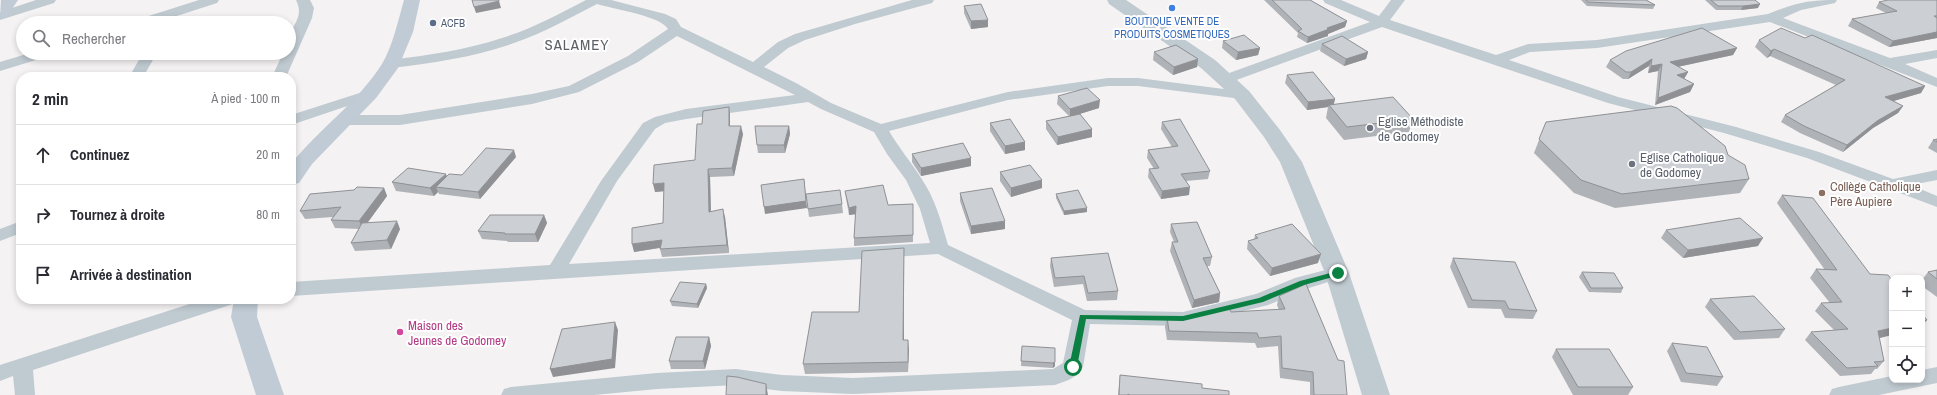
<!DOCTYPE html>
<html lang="fr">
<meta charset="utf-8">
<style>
body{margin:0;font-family:"Archivo Narrow",sans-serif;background:#f7f7f7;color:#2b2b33}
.controls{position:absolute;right:12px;bottom:12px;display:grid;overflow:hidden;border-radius:8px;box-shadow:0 2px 6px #0003}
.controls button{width:36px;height:36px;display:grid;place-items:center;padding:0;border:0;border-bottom:1px solid #e1e1e2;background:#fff;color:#2b2b33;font:20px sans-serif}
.stop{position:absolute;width:12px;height:12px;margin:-9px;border:3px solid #0b8043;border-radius:50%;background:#fff}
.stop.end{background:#0b8043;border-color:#fff;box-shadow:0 1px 4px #0008}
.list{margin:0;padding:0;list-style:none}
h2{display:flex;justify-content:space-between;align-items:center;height:52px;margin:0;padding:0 16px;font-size:17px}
h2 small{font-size:13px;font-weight:400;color:#7c7c81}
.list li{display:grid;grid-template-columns:26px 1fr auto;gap:12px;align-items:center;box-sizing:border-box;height:60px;padding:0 16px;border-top:1px solid #e1e1e2}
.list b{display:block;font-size:15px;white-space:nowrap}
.list em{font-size:13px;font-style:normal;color:#7c7c81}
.icon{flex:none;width:22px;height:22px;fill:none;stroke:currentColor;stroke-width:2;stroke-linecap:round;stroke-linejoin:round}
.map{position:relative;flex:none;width:1937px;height:395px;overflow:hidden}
.search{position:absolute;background:#fff;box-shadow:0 2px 6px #0003;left:16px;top:16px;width:280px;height:44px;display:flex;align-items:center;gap:10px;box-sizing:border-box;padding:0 14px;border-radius:22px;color:#7c7c81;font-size:15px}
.panel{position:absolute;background:#fff;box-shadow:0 2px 6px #0003;left:16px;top:72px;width:280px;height:232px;border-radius:16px}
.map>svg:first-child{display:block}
</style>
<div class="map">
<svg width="1937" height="395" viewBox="0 0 1937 395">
<rect width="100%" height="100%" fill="#f4f2f2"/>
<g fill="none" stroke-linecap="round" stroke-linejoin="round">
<!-- minor -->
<g fill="#c0cad1" fill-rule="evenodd">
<polygon points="36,0 56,0 54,3 0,20 0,12"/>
<polygon points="199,0 219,0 217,3 155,23 134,23 136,20"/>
<path d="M296,0H310L314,8L312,18L286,77H272L283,53H289C289,49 288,44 289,40C291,24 305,18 296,0Z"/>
<path d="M586,0H611L665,14L676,19L681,27L753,62L778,42L795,34L912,0H934L932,3L855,24L805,40L788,48L764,67L796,83L831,103L881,124L1008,92L1108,78H1138L1247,92L1249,95L1247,98L1242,99L1138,86H1108L1008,100L889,131C899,148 911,162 921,178C935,198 941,221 948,245L1085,310L1183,312L1256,294L1295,278L1337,267L1344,269L1346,273L1344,277L1309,288L1268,305L1183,326L1090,324L1083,367C1077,378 1066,381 1055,385L853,394L782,391L736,385L657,389L594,395H501L504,389L511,387L657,373L736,369L782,375L853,378L1053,369L1063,363L1072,320L938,254L291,296V282L550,265L601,181L643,123L655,117L686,109L795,95L677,36L638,62L579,92L532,104L400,125H345L340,123L337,120L340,117L345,115H400L532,94L569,86L628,56L668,29C661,16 613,9 597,4C570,18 543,33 514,43C475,57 432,63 391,68L386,67L384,64L386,61L391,60C428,55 466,50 502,38C532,29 559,14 586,0ZM808,102L821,109L874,132L887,154L906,180L920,209L930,243L569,264L617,181L655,129L665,123L686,119Z"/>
<path d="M1323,0H1341L1379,16L1391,0H1405L1390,20L1496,55L1528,44L1597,40L1768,14C1795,3 1808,0 1837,0L1835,3L1801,10L1783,18L1890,58L1937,50V58L1905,64L1937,78V87L1770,22L1597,48L1530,52L1509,60L1618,97L1736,127L1819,152L1893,179L1937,170V180L1911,185L1937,196V207L1807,158L1724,133L1608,103L1382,27L1231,82H1221L1219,79L1221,76L1370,22L1325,3Z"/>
<polygon points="30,53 51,53 49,56 0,71 0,62"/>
<polygon points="143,53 157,53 143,77 129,77"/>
<polygon points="369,90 374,91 376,94 374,97 291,125 291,115"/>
<polygon points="21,221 21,233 0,241 0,229"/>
<polygon points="205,299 236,299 233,304 33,370 35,395 15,395 13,376 0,381 0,365"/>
<polygon points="1937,367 1937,383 1879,395 1829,395 1832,389 1839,387 1892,376 1892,380 1922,380 1922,370"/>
</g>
<!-- tertiary -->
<polygon fill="#c0cad1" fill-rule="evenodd" points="1107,0 1126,0 1215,60 1249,91 1280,130 1302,162 1349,273 1390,395 1362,395 1325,273 1280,162 1264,137 1235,99 1201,68 1109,4"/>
<!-- secondary -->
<g fill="#c0cbd5" fill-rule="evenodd">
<polygon points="1,0 18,0 6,18 0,19"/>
<path d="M404,0H420L413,32L398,68L376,98L312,164L299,183L291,185V164C319,129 358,102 382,64C393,45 398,21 404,0Z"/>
<polygon points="234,299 258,299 257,317 284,395 256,395 231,317"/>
</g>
</g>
<!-- wall -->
<g fill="#afb2b6">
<polygon points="1264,0 1310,0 1347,21 1345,27 1328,34 1328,36 1307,43 1297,37 1298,33"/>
<polygon points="1581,0 1646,0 1655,5 1653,9 1587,6"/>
<polygon points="1705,0 1755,0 1758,8 1741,10 1716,10"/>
<polygon points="1937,0 1937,38 1889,47 1848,26 1852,19 1886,13 1876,8 1879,2"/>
<polygon points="964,6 988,27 971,29 964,13"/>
<polygon points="1759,40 1925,86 1921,93 1893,101 1903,106 1898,113 1873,128 1843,152 1800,133 1781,122 1785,115 1836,85 1770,56 1767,58 1755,47"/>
<polygon points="1223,41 1260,48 1258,55 1236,60 1222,48"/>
<polygon points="1322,44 1368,52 1366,59 1344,66 1320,51"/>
<polygon points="1737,48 1733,55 1678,67 1688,72 1684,79 1694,84 1690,92 1655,105 1658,71 1648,73 1649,66 1628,79 1623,79 1606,67 1610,60"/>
<polygon points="1154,52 1198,59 1197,67 1173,75 1153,60"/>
<polygon points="1287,75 1335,99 1334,104 1413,119 1409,132 1344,140 1326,118 1328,107 1307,110 1285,83"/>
<polygon points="1058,96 1099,108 1076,115 1092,129 1092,137 1057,145 1046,129 1046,121 1069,116 1057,104"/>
<polygon points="730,114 730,126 743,134 734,176 710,177 711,211 725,217 729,253 662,257 660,249 660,248 634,252 663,223 664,191 655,192 695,160 702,124"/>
<polygon points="1162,122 1210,171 1208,179 1186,181 1189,195 1161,199 1148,177 1149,169 1154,169 1147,158 1148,150 1172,147 1161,129"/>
<polygon points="1546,122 1728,155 1749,179 1740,193 1615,208 1574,193 1534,153"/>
<polygon points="990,123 1025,142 1025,150 1005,154 990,131"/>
<polygon points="789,126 790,134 785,153 758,153 757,145"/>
<polygon points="1937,139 1937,153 1928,148 1933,140"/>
<polygon points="912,154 971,158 971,166 921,176 912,162"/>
<polygon points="516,157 480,199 439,194 438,192 434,196 396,191 392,182 447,176 462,175"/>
<polygon points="1000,172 1042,180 1042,188 1011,197 1000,181"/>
<polygon points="384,188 387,196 367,223 400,229 391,249 355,251 351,243 359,229 335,228 331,220 333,217 305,219 300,211"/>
<polygon points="845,191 888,205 913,204 913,242 854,246 854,238 856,214 849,215 846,198"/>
<polygon points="960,193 1005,229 971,234 960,201"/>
<polygon points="806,194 842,204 843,213 809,217"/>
<polygon points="1056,194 1087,212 1064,215 1056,198"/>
<polygon points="1782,195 1813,198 1879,338 1884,361 1877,369 1875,369 1871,374 1840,376 1805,340 1811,332 1834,330 1815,311 1821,303 1830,303 1810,278 1816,269 1825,270 1777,203"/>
<polygon points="544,215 547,223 538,242 508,242 507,241 482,239 478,231"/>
<polygon points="1171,224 1212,257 1210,266 1207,266 1220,293 1219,302 1192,308 1170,251 1172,242 1174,242 1170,232"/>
<polygon points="1666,230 1758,246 1683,258 1661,238"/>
<polygon points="1255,235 1318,263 1270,276 1247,249 1248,241 1254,240"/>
<polygon points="904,248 904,340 908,340 908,372 805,374 803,364 859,312"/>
<polygon points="1051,258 1118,291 1117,300 1087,301 1083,284 1054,287 1050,266"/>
<polygon points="1453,258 1537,311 1533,319 1505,318 1501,309 1468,308 1450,267"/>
<polygon points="1937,270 1937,297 1922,286 1922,280 1928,272"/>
<polygon points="1582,272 1623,288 1621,293 1589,292 1579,277"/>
<polygon points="706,284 707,288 698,308 672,306 670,301"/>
<polygon points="1279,296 1347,395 1310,395 1310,382 1280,378 1278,346 1257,348 1255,343 1167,340 1165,327 1167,317 1185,318 1200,315 1201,314 1279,310 1277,305"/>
<polygon points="1710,299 1785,329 1779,338 1734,340 1705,307"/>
<polygon points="709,337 711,346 705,369 671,369 669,361"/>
<polygon points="1672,343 1723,377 1717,386 1681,382 1667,351"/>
<polygon points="1022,346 1055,362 1055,366 1053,368 1021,366"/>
<polygon points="1556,349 1633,387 1628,395 1573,395 1552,357"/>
<polygon points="1120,375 1202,388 1229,395 1118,395"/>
</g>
<!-- shaded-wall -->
<g fill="#8f9194">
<polygon points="499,1 501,8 476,13 474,7"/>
<polygon points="1760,4 1758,8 1741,10 1743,6"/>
<polygon points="988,20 988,27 971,29 971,21"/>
<polygon points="1347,21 1345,27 1328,34 1328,36 1307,43 1308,37 1327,28"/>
<polygon points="1937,32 1937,38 1889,47 1893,41"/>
<polygon points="1260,48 1258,55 1236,60 1238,52"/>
<polygon points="1737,48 1733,55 1667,69 1670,62"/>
<polygon points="1774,49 1770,56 1767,58 1771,51"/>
<polygon points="1368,52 1366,59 1344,66 1346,59"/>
<polygon points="1198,59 1197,67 1173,75 1174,67"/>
<polygon points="1652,59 1649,66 1628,79 1631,72"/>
<polygon points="1662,64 1658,71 1648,73 1651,66"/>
<polygon points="1688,72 1684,79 1673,83 1677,75"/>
<polygon points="1694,84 1690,92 1655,105 1658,98"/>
<polygon points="1925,86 1921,93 1880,105 1885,97"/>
<polygon points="1335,99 1333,106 1329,105 1328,107 1307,110 1308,102"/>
<polygon points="1100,100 1099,108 1070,117 1070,109"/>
<polygon points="1903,106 1898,113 1873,128 1843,152 1847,145 1877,121"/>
<polygon points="729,107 730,114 730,134 729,126"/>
<polygon points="741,126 743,134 734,176 732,168"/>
<polygon points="789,126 790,134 785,153 784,145"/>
<polygon points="1092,129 1092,137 1057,145 1058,137"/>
<polygon points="1025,142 1025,150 1005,154 1005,146"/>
<polygon points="514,150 516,157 480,199 478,192"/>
<polygon points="971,158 971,166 921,176 921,168"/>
<polygon points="708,169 710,177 711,219 709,212"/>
<polygon points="446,174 449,182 436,187 438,192 434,196 430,188"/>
<polygon points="804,179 807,208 765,214 764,207"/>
<polygon points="1042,180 1042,188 1011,197 1011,188"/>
<polygon points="664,183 666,191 655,192 653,184"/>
<polygon points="1190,187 1189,195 1161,199 1162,191"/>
<polygon points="384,188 387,196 363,229 359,221"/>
<polygon points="856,206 857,214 849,215 849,208"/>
<polygon points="1087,208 1087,212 1064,215 1064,211"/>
<polygon points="723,209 725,217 729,253 727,245"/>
<polygon points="544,215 547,223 538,242 535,234"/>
<polygon points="397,221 400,229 391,249 387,240"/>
<polygon points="1005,221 1005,229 971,234 971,226"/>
<polygon points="1763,238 1758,246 1683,258 1688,250"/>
<polygon points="662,240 664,247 634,252 632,244"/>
<polygon points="904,248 904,350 903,340"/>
<polygon points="1321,254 1318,263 1270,276 1272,268"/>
<polygon points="706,284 707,288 698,308 697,304"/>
<polygon points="1220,293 1219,302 1192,308 1194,300"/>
<polygon points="1927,320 1922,326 1922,321"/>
<polygon points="615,322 618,330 615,368 553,377 550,369"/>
<polygon points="1892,328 1892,335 1872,340 1878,331"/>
<polygon points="709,337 711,346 705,369 703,361"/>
<polygon points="908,340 909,350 908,372"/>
<polygon points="1055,362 1055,366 1053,368 1053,363"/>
<polygon points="766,384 768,395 766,395"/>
</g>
<!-- building -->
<g fill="#cccfd4" stroke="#8f9194">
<polygon points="472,0 499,0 499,1 474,7"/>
<polygon points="1272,0 1310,0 1347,21 1327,28 1329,29 1308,37 1298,31 1302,29"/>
<polygon points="1586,0 1646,0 1655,5 1588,2"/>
<polygon points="1711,0 1755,0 1760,4 1743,6 1718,6"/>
<polygon points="1888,0 1937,0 1937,16 1934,16 1937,18 1937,32 1893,41 1852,19 1897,11 1879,2"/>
<polygon points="981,4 988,20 971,21 964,6"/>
<polygon points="1702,28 1737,48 1670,62 1688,72 1677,75 1694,84 1658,98 1662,64 1651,66 1652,59 1631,72 1626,72 1610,60 1626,51"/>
<polygon points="1781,28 1805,38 1812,35 1925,86 1885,97 1903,106 1877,121 1847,145 1804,126 1785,115 1845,80 1774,49 1771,51 1759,40"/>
<polygon points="1244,35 1260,48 1238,52 1223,41"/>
<polygon points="1342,36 1368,52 1346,59 1322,44"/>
<polygon points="1176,45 1198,59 1174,67 1154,52"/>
<polygon points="1313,72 1335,99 1308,102 1287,75"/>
<polygon points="1087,88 1100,100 1070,109 1058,96"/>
<polygon points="1393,97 1413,119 1347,127 1329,105"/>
<polygon points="1671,106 1677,108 1725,146 1728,155 1745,165 1749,179 1622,194 1581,180 1539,139 1546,122"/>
<polygon points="729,107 729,126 741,126 732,168 708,169 709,212 723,209 727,245 660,249 662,240 632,244 632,228 663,223 664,183 653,184 654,165 695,160 697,124 702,124 703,111"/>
<polygon points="1080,114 1092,129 1058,137 1046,121"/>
<polygon points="1010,119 1025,142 1005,146 990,123"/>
<polygon points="1180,119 1210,171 1181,174 1190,187 1162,191 1149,169 1159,168 1148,150 1178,146 1162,122"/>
<polygon points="755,126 789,126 784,145 757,145"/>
<polygon points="1937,139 1937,142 1933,140"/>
<polygon points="963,143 971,158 921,168 912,154"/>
<polygon points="486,148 514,150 478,192 436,187 449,174 462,175"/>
<polygon points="1030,165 1042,180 1011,188 1000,172"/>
<polygon points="408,168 446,174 430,188 392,182"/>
<polygon points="804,179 806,201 764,207 761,185"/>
<polygon points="883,185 888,205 913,204 913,235 854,238 856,206 849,208 845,191"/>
<polygon points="357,187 384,188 359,221 331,220 341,207 300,211 310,194 354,190"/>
<polygon points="992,188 1005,221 971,226 960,193"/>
<polygon points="840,190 842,204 808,209 806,194"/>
<polygon points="1078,190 1087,208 1064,211 1056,194"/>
<polygon points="1782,195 1813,198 1870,274 1888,275 1892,280 1892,328 1878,331 1884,361 1874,362 1878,366 1847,368 1811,332 1848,329 1821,303 1842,302 1816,269 1837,270"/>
<polygon points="490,215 544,215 535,234 505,234 505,233 478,231"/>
<polygon points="1740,218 1763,238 1688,250 1666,230"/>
<polygon points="397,221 387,240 351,243 362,223"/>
<polygon points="1197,222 1212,257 1203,258 1220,293 1194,300 1172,242 1178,242 1171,224"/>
<polygon points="1292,224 1321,254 1272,268 1248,241 1258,238 1255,235"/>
<polygon points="904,248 903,340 908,340 908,362 803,364 812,312 859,312 862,251"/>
<polygon points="1108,253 1118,291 1088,293 1084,276 1055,278 1051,258"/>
<polygon points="1453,258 1515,262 1537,311 1509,309 1505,301 1472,300"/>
<polygon points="1937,270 1937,279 1928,272"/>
<polygon points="1582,272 1614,273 1623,288 1591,288"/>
<polygon points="680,282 706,284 697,304 670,301"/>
<polygon points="1306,284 1338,360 1344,361 1347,395 1314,395 1313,372 1282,368 1281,336 1259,338 1257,333 1169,331 1167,317 1185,318 1201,315 1201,314 1228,307 1231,312 1285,309 1279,296"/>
<polygon points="1754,296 1785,329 1740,332 1710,299"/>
<polygon points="1922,314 1927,320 1922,321"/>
<polygon points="615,322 612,359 550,369 562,329"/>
<polygon points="676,337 709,337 703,361 669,361"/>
<polygon points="1672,343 1707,347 1723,377 1686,373"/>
<polygon points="1022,346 1055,348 1055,362 1053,363 1021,361"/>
<polygon points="1556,349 1609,349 1633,387 1578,387"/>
<polygon points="1120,375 1202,384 1202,388 1229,391 1229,395 1129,395 1129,394 1127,395 1119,395"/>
<polygon points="727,376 737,377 766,384 766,395 726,395"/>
</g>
<!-- route -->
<polygon fill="#0b8043" points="1338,271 1340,272 1340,275 1304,285 1263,302 1183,321 1086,319 1077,367 1073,370 1069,367 1080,315 1183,316 1259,298 1300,281"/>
<!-- markers -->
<circle fill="#3f7fe0" stroke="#fff" stroke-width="1.5" cx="1172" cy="8" r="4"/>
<circle fill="#5c6f8a" stroke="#fff" stroke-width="1.5" cx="433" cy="23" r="4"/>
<g fill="#6b7280" stroke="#fff" stroke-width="1.5">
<circle cx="1370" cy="128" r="4"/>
<circle cx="1632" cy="164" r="4"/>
</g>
<circle fill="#8d6e63" stroke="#fff" stroke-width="1.5" cx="1822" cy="193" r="4"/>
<circle fill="#d1479c" stroke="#fff" stroke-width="1.5" cx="400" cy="332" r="4"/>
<g text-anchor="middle" stroke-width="4" stroke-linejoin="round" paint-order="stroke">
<!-- far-shop labels -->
<g font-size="11" fill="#366cbe" stroke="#fff">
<text x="1172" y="25">BOUTIQUE VENTE DE<tspan x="1172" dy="13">PRODUITS COSMETIQUES</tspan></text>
</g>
<!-- far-service labels -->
<g font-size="11" fill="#4e5e75" stroke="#fff" text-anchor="start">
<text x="441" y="27">ACFB</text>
</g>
<!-- worship labels -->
<g font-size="13" fill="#5b616d" stroke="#fff" text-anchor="start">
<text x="1378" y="126">Eglise Méthodiste<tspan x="1378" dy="15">de Godomey</tspan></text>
<text x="1640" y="162">Eglise Catholique<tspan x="1640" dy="15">de Godomey</tspan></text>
</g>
<!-- education labels -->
<g font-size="13" fill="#785e54" stroke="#fff" text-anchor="start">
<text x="1830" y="191">Collège Catholique<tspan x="1830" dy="15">Père Aupiere</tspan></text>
</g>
<!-- hotel labels -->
<g font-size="13" fill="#b23c85" stroke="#fff" text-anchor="start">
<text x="408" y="330">Maison des<tspan x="408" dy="15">Jeunes de Godomey</tspan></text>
</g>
<!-- quarter labels -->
<g font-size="15" letter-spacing="1" fill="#5e6267" stroke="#fff">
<text x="577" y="50">SALAMEY</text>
</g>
</g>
</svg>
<div class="controls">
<button>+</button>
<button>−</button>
<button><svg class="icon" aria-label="locate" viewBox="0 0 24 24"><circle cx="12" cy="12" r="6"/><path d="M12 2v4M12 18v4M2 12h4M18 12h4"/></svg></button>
</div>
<div class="stop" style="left:1073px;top:367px"></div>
<div class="stop end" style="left:1338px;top:273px"></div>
<div class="search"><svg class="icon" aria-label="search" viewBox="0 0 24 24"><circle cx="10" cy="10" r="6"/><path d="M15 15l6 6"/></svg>Rechercher</div>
<section class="panel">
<h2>2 min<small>À pied · 100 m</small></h2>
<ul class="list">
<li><svg class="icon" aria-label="ahead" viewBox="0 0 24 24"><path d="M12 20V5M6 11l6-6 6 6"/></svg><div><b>Continuez</b></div><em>20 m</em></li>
<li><svg class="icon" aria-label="right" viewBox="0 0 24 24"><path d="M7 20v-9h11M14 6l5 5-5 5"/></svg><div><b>Tournez à droite</b></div><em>80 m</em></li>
<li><svg class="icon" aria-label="arrive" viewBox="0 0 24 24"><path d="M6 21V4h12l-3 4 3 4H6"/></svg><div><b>Arrivée à destination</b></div></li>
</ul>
</section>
</div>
